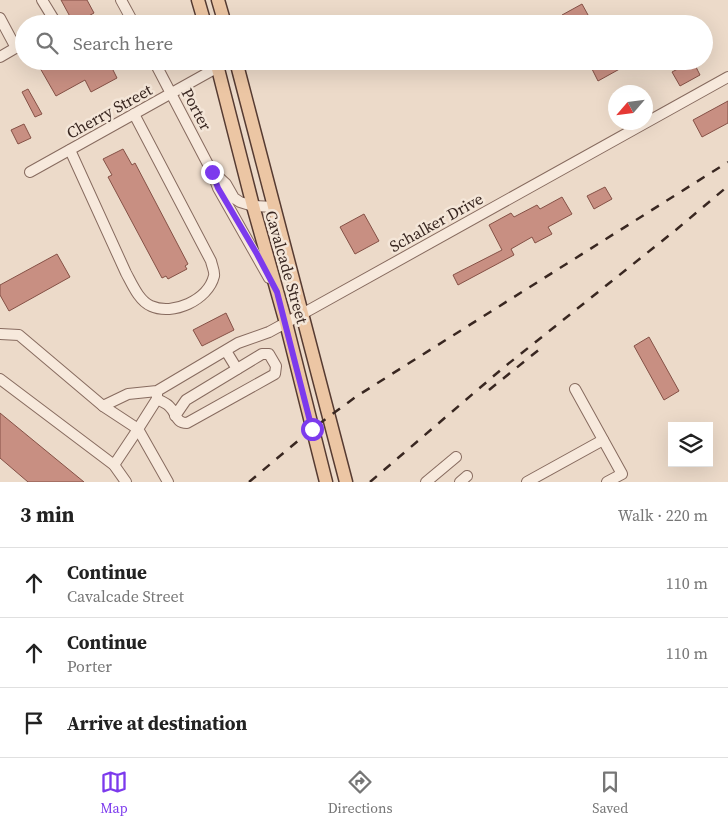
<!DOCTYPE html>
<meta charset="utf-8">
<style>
body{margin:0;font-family:"Source Serif 4",serif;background:#f6f6f6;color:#222}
.controls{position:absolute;right:15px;bottom:15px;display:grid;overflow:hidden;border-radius:0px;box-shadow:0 5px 20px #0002}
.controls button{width:45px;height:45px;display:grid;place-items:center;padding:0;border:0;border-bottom:1px solid #e0e0e0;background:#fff;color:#222;font:25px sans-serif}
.compass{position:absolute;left:608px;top:85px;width:45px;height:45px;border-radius:50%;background:#fff;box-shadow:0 5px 20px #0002;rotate:242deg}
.stop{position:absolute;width:15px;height:15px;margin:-11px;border:4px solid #7c3aed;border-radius:50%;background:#fff}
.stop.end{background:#7c3aed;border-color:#fff;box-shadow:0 1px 5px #0008}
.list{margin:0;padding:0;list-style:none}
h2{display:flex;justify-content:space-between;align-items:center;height:65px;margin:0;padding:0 20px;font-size:21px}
h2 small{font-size:16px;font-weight:400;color:#767676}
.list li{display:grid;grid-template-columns:32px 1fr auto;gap:15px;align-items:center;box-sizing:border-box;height:70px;padding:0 20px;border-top:1px solid #e0e0e0}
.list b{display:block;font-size:19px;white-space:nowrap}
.list p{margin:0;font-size:16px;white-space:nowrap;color:#767676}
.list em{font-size:16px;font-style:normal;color:#767676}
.icon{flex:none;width:28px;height:28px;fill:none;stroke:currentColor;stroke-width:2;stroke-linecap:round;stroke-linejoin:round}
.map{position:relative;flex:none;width:728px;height:482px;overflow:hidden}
.search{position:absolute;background:#fff;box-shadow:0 5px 20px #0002;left:15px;right:15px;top:15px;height:55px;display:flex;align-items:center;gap:12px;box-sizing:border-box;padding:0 18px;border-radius:28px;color:#767676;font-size:19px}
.sheet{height:275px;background:#fff}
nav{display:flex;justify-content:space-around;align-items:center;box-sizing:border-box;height:70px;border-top:1px solid #e0e0e0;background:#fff;font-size:14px;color:#767676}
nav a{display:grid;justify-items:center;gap:2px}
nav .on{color:#7c3aed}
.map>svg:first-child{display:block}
</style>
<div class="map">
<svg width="728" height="482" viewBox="0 0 728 482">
<rect width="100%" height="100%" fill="#ecdac9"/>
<!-- building -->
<g fill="#c88f82" stroke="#855146">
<polygon points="61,0 87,0 94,13 74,24"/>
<polygon points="582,4 593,24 567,24 562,15"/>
<polygon points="53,61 120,61 111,66 117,78 91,92 85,80 56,96 40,68"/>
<polygon points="588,61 634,61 598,81"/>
<polygon points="693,61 700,75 680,86 672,72"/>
<polygon points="28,89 42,114 35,117 22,92"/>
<polygon points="728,101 728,123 702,137 693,120"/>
<polygon points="24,124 31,138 18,144 11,130"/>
<polygon points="123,149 132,165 135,163 188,264 185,266 187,269 168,279 166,276 162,278 108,177 112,175 103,159"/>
<polygon points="605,187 612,199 594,209 587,196"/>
<polygon points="562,197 572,214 548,227 552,234 535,243 532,237 511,249 514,255 458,285 453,275 502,250 489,225 511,213 514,217 537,205 540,209"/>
<polygon points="364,214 379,241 355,254 340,227"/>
<polygon points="57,254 70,277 9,311 0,295 0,285"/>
<polygon points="226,313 234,330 202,346 193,330"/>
<polygon points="649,337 679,391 664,400 634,346"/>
<polygon points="0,413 84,482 28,482 0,458"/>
</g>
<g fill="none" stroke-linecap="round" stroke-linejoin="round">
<!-- minor casing -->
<g stroke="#876b5f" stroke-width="12">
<g id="minor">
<polyline points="42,0 53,18 54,24"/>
<polyline points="121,0 134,24"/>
<polyline points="0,18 16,48"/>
<polyline points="0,57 24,43"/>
<polyline points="154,61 212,172 218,188 269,278"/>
<path d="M70,150L126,273C132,284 139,301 151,306C173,316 208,300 214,276C215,272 212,266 211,261L134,114"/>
<polyline points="30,172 229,61"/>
<polyline points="213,172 226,184 234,198 240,202 253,206 275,207"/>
<polyline points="0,334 19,335 103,406 128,394 157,391 238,343 269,332 313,308 728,77"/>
<polyline points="226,351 237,369"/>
<polyline points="0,379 114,465 126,482"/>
<polyline points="575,389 622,474 607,482"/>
<polyline points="157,394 157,399 138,429 168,482"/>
<path d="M157,399C161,401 166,403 169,406C177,413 175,423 187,423L275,374L276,366L269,354H262L186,400L175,416"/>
<polyline points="103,406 138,429 114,465"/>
<polyline points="426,482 456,457"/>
<polyline points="460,482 467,476"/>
<polyline points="527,482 603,440"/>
</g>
</g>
<!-- major casing -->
<g stroke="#563b32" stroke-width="15">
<g id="major">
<polyline points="198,0 205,24"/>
<polyline points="218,0 225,24"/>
<polyline points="216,61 253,206 286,323 326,482"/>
<polyline points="236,61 346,482"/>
</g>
</g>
<!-- minor -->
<use href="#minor" stroke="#f7e9dc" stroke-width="10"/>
<!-- major -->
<use href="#major" stroke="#ecc6a4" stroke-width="12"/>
<!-- rail -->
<g stroke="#392721" stroke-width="2.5" stroke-dasharray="9 9" stroke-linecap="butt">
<polyline points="489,390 541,348"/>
<polyline points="249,482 312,429 357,396 728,162"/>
<polyline points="370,482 503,368 677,229 728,186"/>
</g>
</g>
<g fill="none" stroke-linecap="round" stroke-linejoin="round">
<!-- route -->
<polyline stroke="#7c3aed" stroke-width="6" points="212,172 218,188 257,254 277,292 312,429"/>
</g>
<g text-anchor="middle" stroke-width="5" stroke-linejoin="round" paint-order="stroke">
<!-- street labels -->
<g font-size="16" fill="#392721" stroke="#f4e6d8">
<text transform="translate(197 109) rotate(62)" y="6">Porter</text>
<text transform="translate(109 111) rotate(-29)" y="6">Cherry Street</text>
<text transform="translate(436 222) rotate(-29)" y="6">Schalker Drive</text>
<text transform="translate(287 267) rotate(74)" y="6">Cavalcade Street</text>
</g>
</g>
</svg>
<div class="controls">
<button><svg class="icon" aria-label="layers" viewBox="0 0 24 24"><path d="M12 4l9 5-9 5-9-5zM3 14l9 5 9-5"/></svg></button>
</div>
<svg class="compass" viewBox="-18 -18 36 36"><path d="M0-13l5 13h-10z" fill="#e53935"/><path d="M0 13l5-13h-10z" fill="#767676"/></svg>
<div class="stop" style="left:312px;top:429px"></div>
<div class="stop end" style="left:212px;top:172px"></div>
<div class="search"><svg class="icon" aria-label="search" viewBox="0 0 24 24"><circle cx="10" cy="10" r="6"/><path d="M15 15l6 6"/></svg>Search here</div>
</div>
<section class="sheet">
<h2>3 min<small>Walk · 220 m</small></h2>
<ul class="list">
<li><svg class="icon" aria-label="ahead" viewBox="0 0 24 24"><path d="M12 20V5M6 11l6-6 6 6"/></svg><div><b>Continue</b><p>Cavalcade Street</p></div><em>110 m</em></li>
<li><svg class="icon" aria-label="ahead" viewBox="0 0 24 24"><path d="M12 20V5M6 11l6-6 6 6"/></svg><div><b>Continue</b><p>Porter</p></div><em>110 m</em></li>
<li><svg class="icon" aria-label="arrive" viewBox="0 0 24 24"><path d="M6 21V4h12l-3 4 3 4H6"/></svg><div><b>Arrive at destination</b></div></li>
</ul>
</section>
<nav>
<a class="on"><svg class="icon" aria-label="map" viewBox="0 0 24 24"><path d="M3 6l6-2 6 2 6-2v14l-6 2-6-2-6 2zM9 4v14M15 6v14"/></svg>Map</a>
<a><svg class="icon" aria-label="directions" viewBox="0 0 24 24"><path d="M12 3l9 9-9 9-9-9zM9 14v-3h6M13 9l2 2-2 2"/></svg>Directions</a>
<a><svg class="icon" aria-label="saved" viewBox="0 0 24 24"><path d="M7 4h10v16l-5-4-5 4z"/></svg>Saved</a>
</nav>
